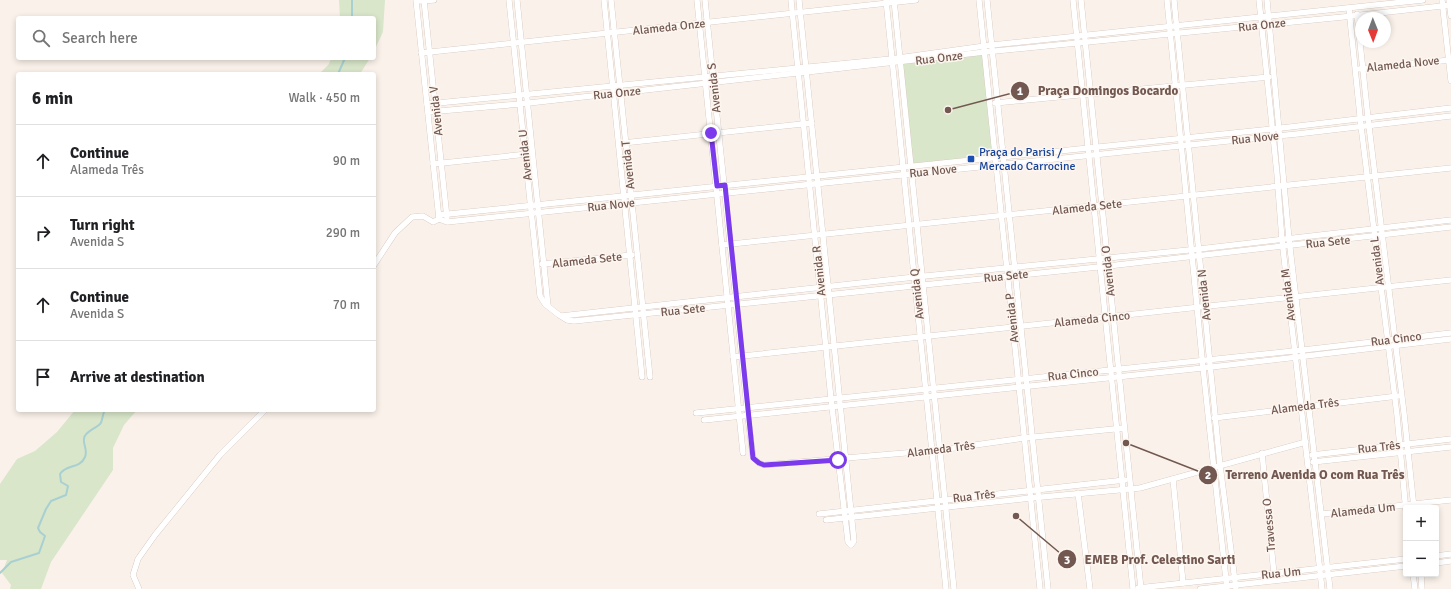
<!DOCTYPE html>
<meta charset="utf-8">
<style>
body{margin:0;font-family:Signika,sans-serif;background:#f6f6f6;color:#202124}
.controls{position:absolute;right:12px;bottom:12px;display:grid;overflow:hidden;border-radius:4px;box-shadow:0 2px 6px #0003}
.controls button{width:36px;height:36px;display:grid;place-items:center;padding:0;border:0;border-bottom:1px solid #e0e0e0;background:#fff;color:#202124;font:20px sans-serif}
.compass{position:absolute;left:1355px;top:12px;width:36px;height:36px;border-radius:50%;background:#fff;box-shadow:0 2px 6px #0003;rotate:179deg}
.stop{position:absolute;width:12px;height:12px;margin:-9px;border:3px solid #7c3aed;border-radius:50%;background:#fff}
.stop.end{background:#7c3aed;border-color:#fff;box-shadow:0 1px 4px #0008}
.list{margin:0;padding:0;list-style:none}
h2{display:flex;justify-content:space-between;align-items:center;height:52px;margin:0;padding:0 16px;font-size:17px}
h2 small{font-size:13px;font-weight:400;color:#757577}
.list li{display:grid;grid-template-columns:26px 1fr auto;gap:12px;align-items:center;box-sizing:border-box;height:72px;padding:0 16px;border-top:1px solid #e0e0e0}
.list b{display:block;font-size:15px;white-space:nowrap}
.list p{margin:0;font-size:13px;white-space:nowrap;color:#757577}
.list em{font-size:13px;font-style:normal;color:#757577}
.icon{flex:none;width:22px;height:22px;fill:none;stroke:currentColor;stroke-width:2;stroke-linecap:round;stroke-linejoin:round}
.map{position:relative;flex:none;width:1451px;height:589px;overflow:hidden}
.search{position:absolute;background:#fff;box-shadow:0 2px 6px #0003;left:16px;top:16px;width:360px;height:44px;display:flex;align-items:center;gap:10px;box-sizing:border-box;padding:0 14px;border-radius:4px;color:#757577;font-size:15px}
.panel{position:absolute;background:#fff;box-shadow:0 2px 6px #0003;left:16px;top:72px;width:360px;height:340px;border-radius:4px}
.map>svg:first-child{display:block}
</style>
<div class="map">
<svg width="1451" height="589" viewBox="0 0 1451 589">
<rect width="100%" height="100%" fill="#faf2ea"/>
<!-- green -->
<g fill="#d9e6ca">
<polygon points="339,0 385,0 383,32 374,51 374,18 340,18"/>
<polygon points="984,53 995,156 912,164 901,64"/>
<polygon points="331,58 370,58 360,74 319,74 329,64"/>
<polygon points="75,410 137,410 124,425 113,448 113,470 51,562 41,589 10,589 11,585 2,573 7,560 0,560 0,484 17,459 35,451 57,432"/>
</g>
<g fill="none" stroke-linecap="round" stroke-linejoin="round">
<!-- stream -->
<g stroke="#a8d0d2" stroke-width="2">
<polyline points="352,18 352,0"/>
<polyline points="338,74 345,58"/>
<path d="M0,573L11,562L39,553L45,536L40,532L38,528L46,509L51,501L66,495L68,486L61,482L60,474C66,464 80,469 85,457C88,450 83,445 84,439C84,432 95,429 100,424C103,421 102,414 105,410"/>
</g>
<!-- minor casing -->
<g stroke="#cbb9b1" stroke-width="6">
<g id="minor">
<polyline points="416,0 439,219"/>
<polyline points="424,0 447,218"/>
<polyline points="509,0 540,296 545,304 559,315 567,320 574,321 1108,266 1451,227"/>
<polyline points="517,0 548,306"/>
<polyline points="604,0 642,377"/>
<polyline points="611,0 650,377"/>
<polyline points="697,0 743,453"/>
<polyline points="705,0 748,417 753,457 759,463 764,465 940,450 1024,438 1124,428"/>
<polyline points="791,0 831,399 848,542 851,545 854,541 799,0"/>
<polyline points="886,0 946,589"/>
<polyline points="894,0 954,589"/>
<polyline points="979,0 1040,589"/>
<polyline points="987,0 1048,589"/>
<polyline points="1073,0 1133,589"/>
<polyline points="1081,0 1141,589"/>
<polyline points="1167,0 1203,368 1227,589"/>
<polyline points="1174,0 1220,465 1236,589"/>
<polyline points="1259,0 1277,174 1282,240 1322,589"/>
<polyline points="1267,0 1289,239 1330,589"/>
<polyline points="1442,0 1451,81"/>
<polyline points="1449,0 1451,16"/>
<polyline points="420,1 434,0"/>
<polyline points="1349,9 1361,126 1397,415 1406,512"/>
<polyline points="1357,14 1368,118 1404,413 1414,508"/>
<polyline points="421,53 916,0"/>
<polyline points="1359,69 1451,60"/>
<polyline points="995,103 1269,77"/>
<polyline points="427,104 891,59 992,45 1423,0"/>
<polyline points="428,112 520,104 985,52 1343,17 1451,5"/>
<polyline points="623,143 812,123"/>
<polyline points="433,164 528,154"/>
<polyline points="439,215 1273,129 1451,108"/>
<polyline points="439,219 447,222 1297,134 1451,116"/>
<polyline points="722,245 1451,168"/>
<polyline points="542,264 632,255"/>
<polyline points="374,265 395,233 412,217 423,216 433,222 439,219"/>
<polyline points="561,316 915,277 1199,249 1451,220"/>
<polyline points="733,357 1451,280"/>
<polyline points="696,413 1303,350 1451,333"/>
<polyline points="1214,418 1398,396"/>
<polyline points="704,420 1203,368 1451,339"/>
<polyline points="1262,453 1274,574"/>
<polyline points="1312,455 1451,439"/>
<polyline points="1313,462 1451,447"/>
<polyline points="1173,479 1183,583"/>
<polyline points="1078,493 1090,589"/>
<polyline points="819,514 1125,480"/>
<polyline points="1322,514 1451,500"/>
<polyline points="826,520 1031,498 1140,488 1306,442"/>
<polyline points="1436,556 1451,554"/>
<polyline points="1436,563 1451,561"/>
<polyline points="1413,574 1415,589"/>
<polyline points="1421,574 1422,589"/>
<polyline points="1138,588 1406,559"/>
<polyline points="139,589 133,575 138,559 155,535 220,455 265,410"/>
<polyline points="1200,589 1406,566"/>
</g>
</g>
<!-- minor -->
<use href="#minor" stroke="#fff" stroke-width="5.5"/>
</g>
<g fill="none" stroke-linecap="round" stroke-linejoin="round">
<!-- route -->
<polyline stroke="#7c3aed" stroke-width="5" points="711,133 717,186 725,185 753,458 759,463 764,465 838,460"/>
</g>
<!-- markers -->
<rect fill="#1a4fb4" stroke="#fdf6f0" stroke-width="1.5" x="967" y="155" width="8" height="8" rx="2"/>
<g text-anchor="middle" stroke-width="3" stroke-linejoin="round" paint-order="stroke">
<!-- street labels -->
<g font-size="12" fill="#725850" stroke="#fdf6f0">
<text transform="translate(1262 25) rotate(-6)" y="4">Rua Onze</text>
<text transform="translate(669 27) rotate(-6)" y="4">Alameda Onze</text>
<text transform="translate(939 58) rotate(-7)" y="4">Rua Onze</text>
<text transform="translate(1403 64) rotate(-6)" y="4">Alameda Nove</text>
<text transform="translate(714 88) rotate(-96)" y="4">Avenida S</text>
<text transform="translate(617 93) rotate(-6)" y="4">Rua Onze</text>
<text transform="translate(436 111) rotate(-96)" y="4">Avenida V</text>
<text transform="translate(1255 138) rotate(-6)" y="4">Rua Nove</text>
<text transform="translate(525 155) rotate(-96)" y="4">Avenida U</text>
<text transform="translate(628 165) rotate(-96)" y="4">Avenida T</text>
<text transform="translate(933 171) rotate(-6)" y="4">Rua Nove</text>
<text transform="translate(611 205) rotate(-6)" y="4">Rua Nove</text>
<text transform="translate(1087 207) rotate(-6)" y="4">Alameda Sete</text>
<text transform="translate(1328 242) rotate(-6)" y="4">Rua Sete</text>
<text transform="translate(587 260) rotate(-6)" y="4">Alameda Sete</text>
<text transform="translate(1377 261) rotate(-97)" y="4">Avenida L</text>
<text transform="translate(819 271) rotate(-96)" y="4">Avenida R</text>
<text transform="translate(1108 271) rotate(-96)" y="4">Avenida O</text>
<text transform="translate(1006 276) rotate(-6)" y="4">Rua Sete</text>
<text transform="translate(917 294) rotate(-96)" y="4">Avenida Q</text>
<text transform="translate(1204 295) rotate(-96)" y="4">Avenida N</text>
<text transform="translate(1288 295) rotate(-97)" y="4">Avenida M</text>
<text transform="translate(683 310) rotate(-6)" y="4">Rua Sete</text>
<text transform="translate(1012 318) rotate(-96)" y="4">Avenida P</text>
<text transform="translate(1092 319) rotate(-6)" y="4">Alameda Cinco</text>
<text transform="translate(1396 339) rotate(-7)" y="4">Rua Cinco</text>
<text transform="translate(1073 374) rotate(-6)" y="4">Rua Cinco</text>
<text transform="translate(1305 406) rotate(-7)" y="4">Alameda Três</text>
<text transform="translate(1379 447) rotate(-6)" y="4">Rua Três</text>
<text transform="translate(941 449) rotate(-7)" y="4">Alameda Três</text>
<text transform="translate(974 496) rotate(-7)" y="4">Rua Três</text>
<text transform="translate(1363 510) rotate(-6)" y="4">Alameda Um</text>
<text transform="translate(1269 525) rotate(-95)" y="4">Travessa O</text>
<text transform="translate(1281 573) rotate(-6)" y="4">Rua Um</text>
</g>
<!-- transit labels -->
<g font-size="12" fill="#164399" stroke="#fdf6f0" text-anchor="start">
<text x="979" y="156">Praça do Parisi /<tspan x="979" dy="14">Mercado Carrocine</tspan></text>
</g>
</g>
<!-- callouts -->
<path fill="none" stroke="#725850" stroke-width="1.5" d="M948 110L1020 91M1126 443L1208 475M1016 516L1067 559"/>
<g fill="#725850" stroke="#fdf6f0" stroke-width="1.5">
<circle cx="948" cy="110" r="4"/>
<circle cx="1126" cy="443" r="4"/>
<circle cx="1016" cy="516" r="4"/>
<circle cx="1020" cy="91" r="10"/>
<circle cx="1208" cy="475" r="10"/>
<circle cx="1067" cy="559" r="10"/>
</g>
<g font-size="12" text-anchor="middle" font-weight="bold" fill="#fff">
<text x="1020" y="95">1</text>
<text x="1208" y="479">2</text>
<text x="1067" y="564">3</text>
</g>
<g font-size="13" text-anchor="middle" font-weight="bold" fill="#725850" stroke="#fdf6f0" stroke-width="3" stroke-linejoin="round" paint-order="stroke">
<text x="1108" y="95">Praça Domingos Bocardo</text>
<text x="1315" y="479">Terreno Avenida O com Rua Três</text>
<text x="1160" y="564">EMEB Prof. Celestino Sarti</text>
</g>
</svg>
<div class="controls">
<button>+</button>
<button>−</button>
</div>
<svg class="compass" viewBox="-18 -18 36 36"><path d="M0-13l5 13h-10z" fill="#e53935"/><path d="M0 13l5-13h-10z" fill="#757577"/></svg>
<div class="stop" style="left:838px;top:460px"></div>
<div class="stop end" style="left:711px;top:133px"></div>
<div class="search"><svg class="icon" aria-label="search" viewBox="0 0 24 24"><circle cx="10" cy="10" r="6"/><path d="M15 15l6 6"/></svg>Search here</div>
<section class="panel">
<h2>6 min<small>Walk · 450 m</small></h2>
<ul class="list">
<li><svg class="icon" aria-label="ahead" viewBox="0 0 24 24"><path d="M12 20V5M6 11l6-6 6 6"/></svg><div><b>Continue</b><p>Alameda Três</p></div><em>90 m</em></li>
<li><svg class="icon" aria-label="right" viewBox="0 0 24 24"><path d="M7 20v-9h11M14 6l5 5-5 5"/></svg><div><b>Turn right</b><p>Avenida S</p></div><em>290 m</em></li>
<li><svg class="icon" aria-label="ahead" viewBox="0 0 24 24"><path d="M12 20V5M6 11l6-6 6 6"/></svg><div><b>Continue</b><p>Avenida S</p></div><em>70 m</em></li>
<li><svg class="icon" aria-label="arrive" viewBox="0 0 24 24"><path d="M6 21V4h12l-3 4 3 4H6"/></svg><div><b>Arrive at destination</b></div></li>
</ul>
</section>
</div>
